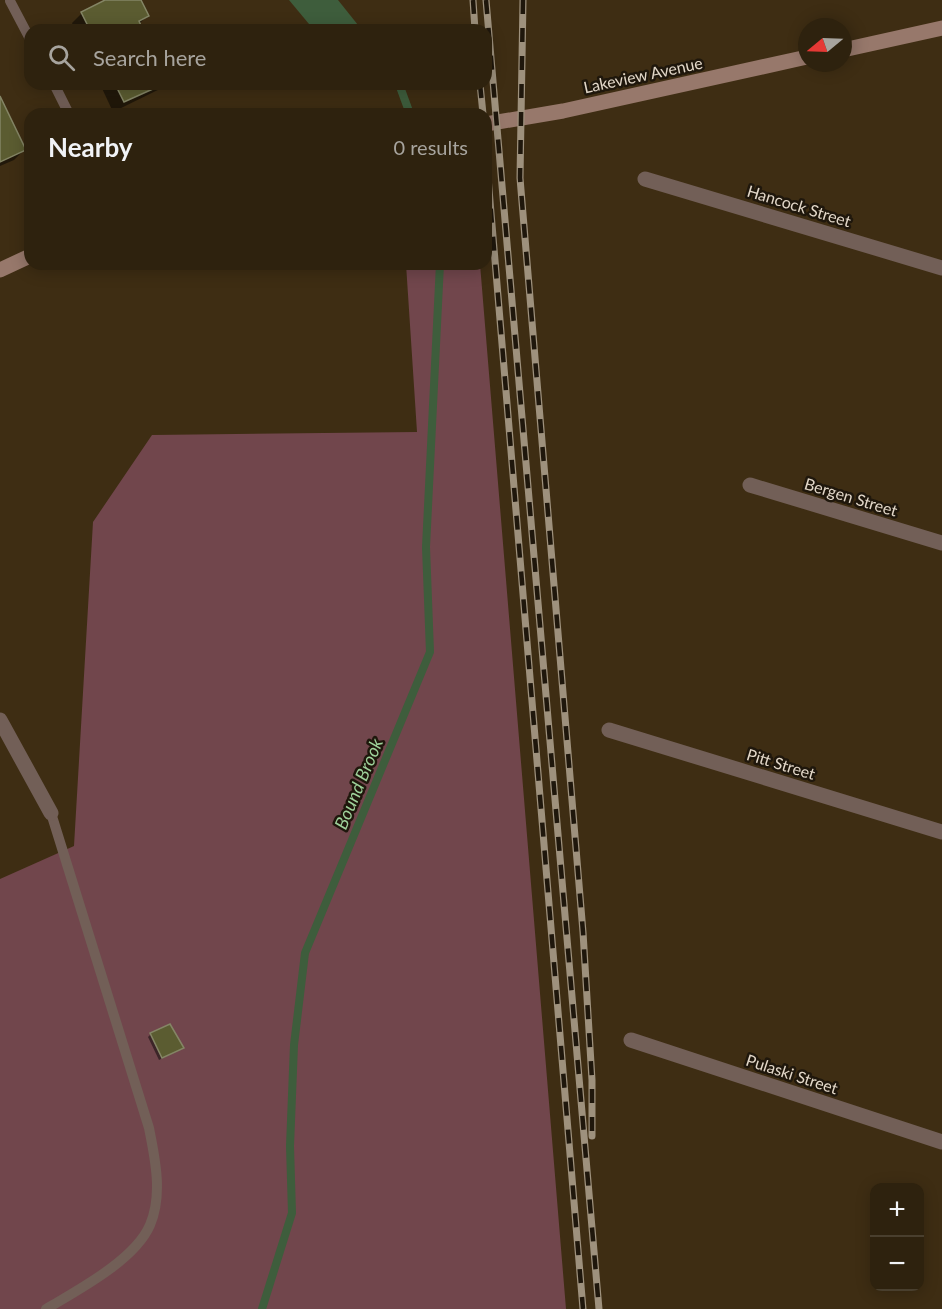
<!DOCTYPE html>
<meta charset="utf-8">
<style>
body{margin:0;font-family:Lato,sans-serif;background:#362a17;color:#f1f3f6}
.controls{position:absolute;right:18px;bottom:18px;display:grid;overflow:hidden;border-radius:12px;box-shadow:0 3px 15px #0003}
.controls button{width:54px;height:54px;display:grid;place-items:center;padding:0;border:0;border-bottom:2px solid #493f2e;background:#2e220e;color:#f1f3f6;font:30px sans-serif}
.compass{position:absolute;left:798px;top:18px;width:54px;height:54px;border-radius:50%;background:#2e220e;box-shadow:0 3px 15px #0003;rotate:251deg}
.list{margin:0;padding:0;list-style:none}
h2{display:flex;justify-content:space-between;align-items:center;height:78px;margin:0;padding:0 24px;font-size:26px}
h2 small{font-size:20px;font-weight:400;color:#a7a49e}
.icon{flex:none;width:33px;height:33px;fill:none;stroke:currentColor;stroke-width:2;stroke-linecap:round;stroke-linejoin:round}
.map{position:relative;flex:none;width:942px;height:1309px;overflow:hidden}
.search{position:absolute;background:#2e220e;box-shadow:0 3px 15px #0003;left:24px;top:24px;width:468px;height:66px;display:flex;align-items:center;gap:15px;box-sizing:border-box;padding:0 21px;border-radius:18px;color:#a7a49e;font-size:22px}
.panel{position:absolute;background:#2e220e;box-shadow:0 3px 15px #0003;left:24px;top:108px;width:468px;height:162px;border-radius:18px}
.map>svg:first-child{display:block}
</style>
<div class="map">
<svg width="942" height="1309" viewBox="0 0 942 1309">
<rect width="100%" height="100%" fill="#3e2d13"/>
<!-- green -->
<polygon fill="#71464c" points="406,264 480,264 566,1309 0,1309 0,879 74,846 93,522 152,435 417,432"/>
<!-- water -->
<polygon fill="#3e5d3c" points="289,0 338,0 362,30 314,30"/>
<!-- shadow -->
<g fill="#0007">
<polygon points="109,0 140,0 147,16 139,24 142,30 75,30 72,23 82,13"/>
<polygon points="100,84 170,84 113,112"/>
<polygon points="0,99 24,150 14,160 0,166"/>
<polygon points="151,1034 182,1048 159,1060 148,1037"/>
</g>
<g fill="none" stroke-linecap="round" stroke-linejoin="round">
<!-- stream -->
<g stroke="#3e5d3c" stroke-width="8">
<polyline points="399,84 410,114"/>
<polyline points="262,1309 292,1213 290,1146 294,1045 305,953 430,652 426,547 440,264"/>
</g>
</g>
<!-- building -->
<g fill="#5b5c31" stroke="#848565" stroke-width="1.5">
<polygon points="105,0 141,0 149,16 139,21 143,30 90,30 81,12"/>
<polygon points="115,84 164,84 124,102"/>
<polygon points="0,96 26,150 0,162"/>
<polygon points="170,1024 184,1048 162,1058 150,1033"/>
</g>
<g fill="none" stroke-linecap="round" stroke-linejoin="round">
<!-- lane -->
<g stroke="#725f57" stroke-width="10">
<polyline points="10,1 30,39"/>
<polyline points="54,84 69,114"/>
<path d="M46,1309C78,1290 135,1260 150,1225C163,1195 155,1158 149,1128L51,813"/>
</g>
<!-- street -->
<g stroke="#725f57" stroke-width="15">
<polyline points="645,179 942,268"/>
<polyline points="750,485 942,543"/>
<polyline points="0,720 51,813"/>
<polyline points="609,730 942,832"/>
<polyline points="631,1040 942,1142"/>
</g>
<!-- secondary -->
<g stroke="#97786b" stroke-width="15">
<polyline points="843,50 942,28"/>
<polyline points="486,124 563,111 807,57"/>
<polyline points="0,270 30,256"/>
</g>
<!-- rail casing -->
<g stroke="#9e917d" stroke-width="7">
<g id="rail">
<polyline points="473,0 475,30"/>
<polyline points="486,0 599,1309"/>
<polyline points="523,0 520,178 583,932 592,1080 592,1136"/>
<polyline points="480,84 483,114"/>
<polyline points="486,153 583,1309"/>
</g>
</g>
<!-- rail -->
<use href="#rail" stroke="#1f170c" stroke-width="4.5" stroke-dasharray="14" stroke-linecap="butt"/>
</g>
<g text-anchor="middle" stroke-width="5" stroke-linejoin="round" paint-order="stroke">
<!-- street labels -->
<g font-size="16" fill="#e3d8c9" stroke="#1f170c">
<text transform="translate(643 75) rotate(-12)" y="6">Lakeview Avenue</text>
<text transform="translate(799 206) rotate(17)" y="6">Hancock Street</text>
<text transform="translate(851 497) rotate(17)" y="6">Bergen Street</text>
<text transform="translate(781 764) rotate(17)" y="6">Pitt Street</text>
<text transform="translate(792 1074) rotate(18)" y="6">Pulaski Street</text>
</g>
<!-- water labels -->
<g font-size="18" font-style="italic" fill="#9ed19a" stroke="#1f170c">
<text transform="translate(359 784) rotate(-67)" y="6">Bound Brook</text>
</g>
</g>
</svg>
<div class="controls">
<button>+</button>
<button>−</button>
</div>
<svg class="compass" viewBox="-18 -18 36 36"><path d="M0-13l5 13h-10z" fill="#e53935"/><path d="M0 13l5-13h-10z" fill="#a7a49e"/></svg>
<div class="search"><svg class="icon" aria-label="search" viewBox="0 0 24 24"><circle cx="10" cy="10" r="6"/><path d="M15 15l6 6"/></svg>Search here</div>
<section class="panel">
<h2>Nearby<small>0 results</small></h2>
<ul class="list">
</ul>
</section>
</div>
